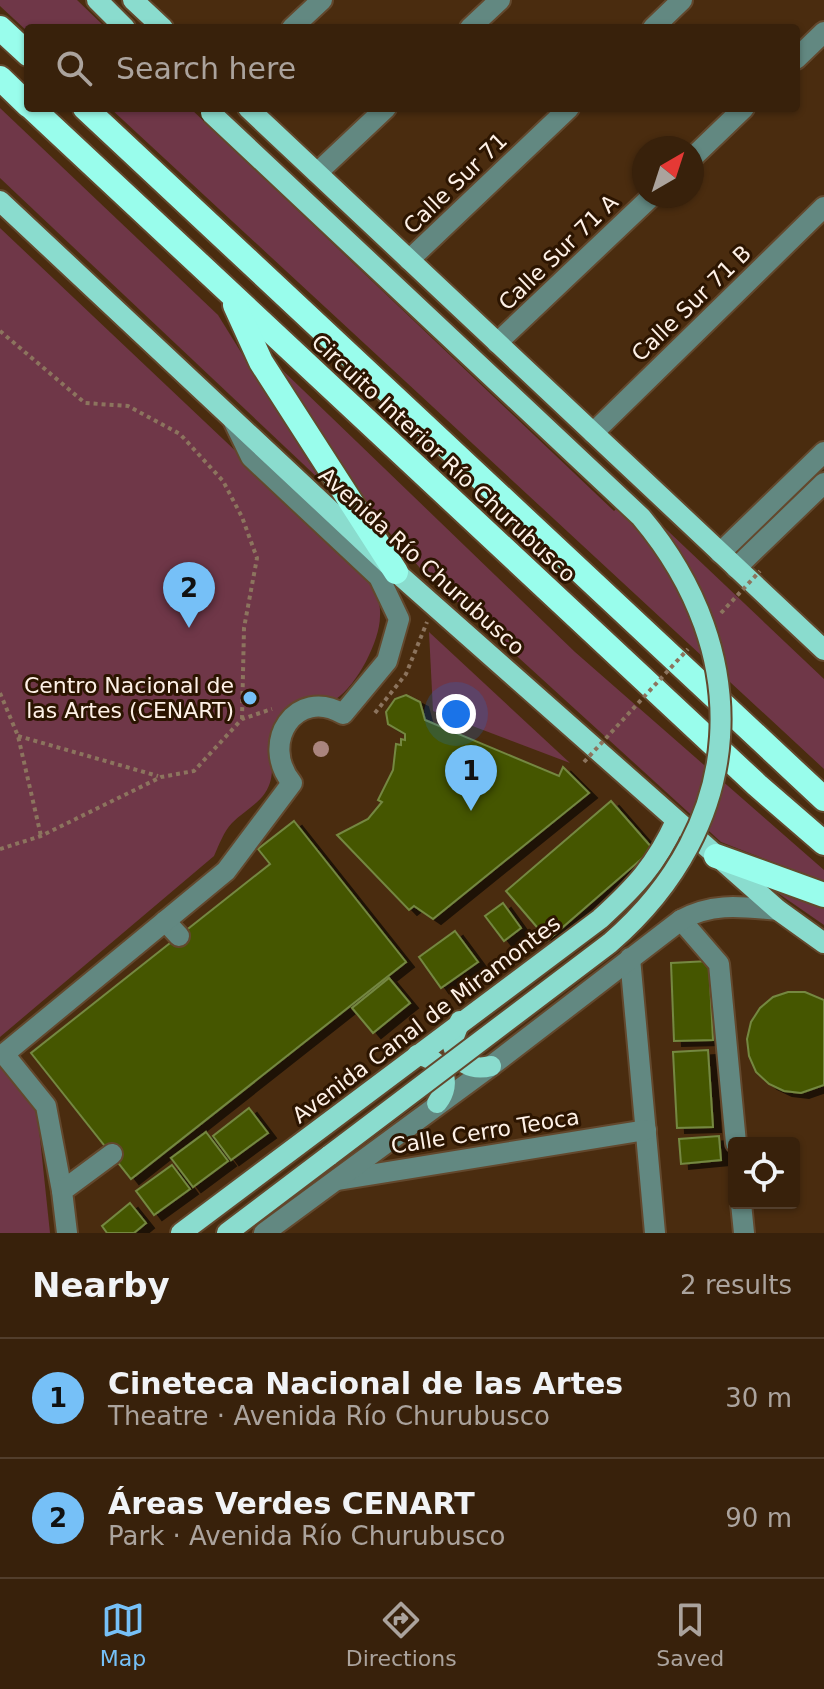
<!DOCTYPE html>
<meta charset="utf-8">
<style>
body{margin:0;font-family:"DejaVu Sans",sans-serif;background:#3f2914;color:#f1f3f6}
.controls{position:absolute;right:24px;bottom:24px;display:grid;overflow:hidden;border-radius:8px;box-shadow:0 2px 6px #0004}
.controls button{width:72px;height:72px;display:grid;place-items:center;padding:0;border:0;border-bottom:2px solid #523e2c;background:#38210b;color:#f1f3f6;font:40px sans-serif}
.compass{position:absolute;left:632px;top:136px;width:72px;height:72px;border-radius:50%;background:#38210b;box-shadow:0 2px 6px #0004;rotate:39deg}
.you{position:absolute;left:456px;top:714px;width:28px;height:28px;margin:-20px;border:6px solid #fff;border-radius:50%;background:#1a73e8;box-shadow:0 0 0 12px #1a73e833}
.badge{display:grid;place-items:center;width:52px;height:52px;border-radius:50%;background:#76c0f7;color:#111;font-size:26px;font-weight:700}
.pin{position:absolute;translate:-50% -66px;filter:drop-shadow(0 2px 4px #0008)}
.pin::after{content:'';position:absolute;top:42px;width:28px;height:24px;background:inherit;clip-path:polygon(0 0,100% 0,50% 100%)}
.list{margin:0;padding:0;list-style:none}
h2{display:flex;justify-content:space-between;align-items:center;height:104px;margin:0;padding:0 32px;font-size:34px}
h2 small{font-size:26px;font-weight:400;color:#aba39d}
.list li{display:grid;grid-template-columns:52px 1fr auto;gap:24px;align-items:center;box-sizing:border-box;height:120px;padding:0 32px;border-top:2px solid #523e2c}
.list b{display:block;font-size:30px;white-space:nowrap}
.list p{margin:0;font-size:26px;white-space:nowrap;color:#aba39d}
.list em{font-size:26px;font-style:normal;color:#aba39d}
.icon{flex:none;width:44px;height:44px;fill:none;stroke:currentColor;stroke-width:2;stroke-linecap:round;stroke-linejoin:round}
.map{position:relative;flex:none;width:824px;height:1233px;overflow:hidden}
.search{position:absolute;background:#38210b;box-shadow:0 2px 6px #0004;left:24px;right:24px;top:24px;height:88px;display:flex;align-items:center;gap:20px;box-sizing:border-box;padding:0 28px;border-radius:8px;color:#aba39d;font-size:30px}
.sheet{height:344px;background:#38210b}
nav{display:flex;justify-content:space-around;align-items:center;box-sizing:border-box;height:112px;border-top:2px solid #523e2c;background:#38210b;font-size:22px;color:#aba39d}
nav a{display:grid;justify-items:center;gap:4px}
nav .on{color:#76c0f7}
.map>svg:first-child{display:block}
</style>
<div class="map">
<svg width="824" height="1233" viewBox="0 0 824 1233">
<defs>
<filter id="shadow"><feDropShadow dx="8" dy="5" stdDeviation="0" flood-color="#0009"/></filter>
</defs>
<rect width="100%" height="100%" fill="#4a2c0f"/>
<!-- green -->
<g fill="#6f3748">
<polygon points="0,0 77,0 106,28 28,28 28,32 0,6"/>
<polygon points="0,108 218,315 320,480 0,178"/>
<polygon points="110,108 190,108 614,511 630,495 824,679 824,769"/>
<path d="M0,228L371,579C376,591 381,603 380,616C380,641 357,685 336,699C322,709 298,711 281,716C262,747 281,769 265,793C257,805 242,813 232,823C224,831 219,845 214,856L0,1037Z"/>
<polygon points="275,363 575,652 824,870 824,882 721,842 420,568 376,517"/>
<polygon points="429,632 570,763 433,711"/>
<polygon points="772,889 824,907 824,925"/>
<polygon points="0,1067 37,1110 50,1233 0,1233"/>
</g>
<!-- building -->
<g fill="#455606" stroke="#748841" stroke-width="2" filter="url(#shadow)">
<polygon points="406,695 420,702 425,720 559,776 563,767 589,793 433,919 414,906 409,910 337,835 368,819 382,802 378,800 393,770 396,744 401,745 401,739 405,740 405,734 388,724 386,712 395,699"/>
<polygon points="611,801 653,849 548,940 506,891"/>
<polygon points="294,821 406,962 131,1179 31,1053 270,864 258,849"/>
<polygon points="503,903 521,928 504,941 485,916"/>
<polygon points="455,931 478,962 441,988 419,957"/>
<polygon points="709,961 713,1040 674,1041 671,963"/>
<polygon points="389,978 410,1003 373,1033 352,1008"/>
<polygon points="788,992 805,992 824,1000 824,1085 801,1093 784,1091 769,1084 756,1072 749,1056 747,1039 751,1022 760,1008 773,997"/>
<polygon points="708,1050 713,1127 677,1128 673,1052"/>
<polygon points="249,1108 268,1133 231,1160 213,1136"/>
<polygon points="206,1132 228,1161 193,1187 171,1158"/>
<polygon points="719,1136 721,1160 681,1164 679,1139"/>
<polygon points="172,1165 190,1189 154,1215 136,1191"/>
<polygon points="130,1203 146,1223 134,1233 107,1233 102,1226"/>
</g>
<g fill="none" stroke-linecap="round" stroke-linejoin="round">
<!-- minor casing -->
<g stroke="#63482d" stroke-width="24">
<g id="minor">
<polyline points="292,28 322,0"/>
<polyline points="470,28 500,0"/>
<polyline points="653,28 682,0"/>
<polyline points="796,59 824,32"/>
<polyline points="692,158 744,108"/>
<polyline points="317,173 386,108"/>
<polyline points="409,260 569,108"/>
<polyline points="497,343 652,196"/>
<polyline points="593,433 824,207"/>
<polyline points="720,553 824,452"/>
<polyline points="736,568 824,483"/>
<polyline points="681,920 719,964 736,1143"/>
<polyline points="165,921 179,936"/>
<polyline points="630,958 655,1233"/>
<polyline points="338,1180 646,1130"/>
<path d="M62,1191L46,1106L4,1054L226,871L292,783C259,743 296,686 343,714L387,661L399,619L379,577L251,457L234,422"/>
<polyline points="741,1203 744,1233"/>
<polyline points="67,1233 62,1191 112,1154"/>
<path d="M264,1233L491,1066L681,920C713,902 743,907 778,910"/>
</g>
</g>
<!-- major casing -->
<g stroke="#63482d" stroke-width="24">
<g id="major">
<polyline points="97,0 125,28"/>
<polyline points="133,0 163,28"/>
<polyline points="248,108 824,650"/>
<polyline points="0,201 396,572 778,910 824,943"/>
<path d="M460,1021L452,1042C456,1063 472,1071 491,1066"/>
<path d="M417,1055C442,1058 454,1082 437,1103"/>
<path d="M181,1233L600,919C635,887 656,865 676,821"/>
<polyline points="227,1233 330,1155"/>
</g>
</g>
<!-- highway casing -->
<g stroke="#63482d" stroke-width="28">
<g id="highway">
<polyline points="0,28 28,54"/>
<polyline points="0,78 28,105"/>
<polyline points="32,108 757,785 824,843"/>
<polyline points="85,108 824,799"/>
<polyline points="235,305 261,362 396,572"/>
<polyline points="716,856 824,895"/>
</g>
</g>
<!-- path -->
<g stroke="#8c745e" stroke-width="4" stroke-dasharray="4 4" stroke-linecap="butt">
<polyline points="0,331 85,403 128,406 180,434 223,481 242,517 257,558 244,628 242,719"/>
<polyline points="0,693 18,736 41,836"/>
<polyline points="375,713 406,674 427,622"/>
<polyline points="18,736 158,776"/>
<polyline points="0,849 41,836 161,777 194,771 242,719 272,709"/>
</g>
<!-- minor -->
<use href="#minor" stroke="#628881" stroke-width="20"/>
<!-- major -->
<use href="#major" stroke="#8adcce" stroke-width="20"/>
<!-- highway -->
<use href="#highway" stroke="#99fdec" stroke-width="24"/>
<!-- major-bridge casing -->
<g stroke="#63482d" stroke-width="24" stroke-linecap="butt">
<path id="major-bridge" d="M211,113L641,517C756,654 747,825 610,943L330,1155"/>
</g>
<!-- path-bridge -->
<g stroke="#8c745e" stroke-width="4" stroke-dasharray="4 4" stroke-linecap="butt">
<polyline points="721,613 760,571"/>
<polyline points="584,762 688,649"/>
</g>
<!-- major-bridge -->
<use href="#major-bridge" stroke="#8adcce" stroke-width="20"/>
</g>
<!-- trees -->
<circle fill="#aa857e" cx="321" cy="749" r="8"/>
<!-- markers -->
<circle fill="#76c0f7" stroke="#2c1501" stroke-width="3" cx="250" cy="698" r="8"/>
<g text-anchor="middle" stroke-width="6" stroke-linejoin="round" paint-order="stroke">
<!-- street labels -->
<g font-size="22" fill="#fef1e7" stroke="#2c1501">
<text transform="translate(455 183) rotate(-44)" y="8">Calle Sur 71</text>
<text transform="translate(558 252) rotate(-44)" y="8">Calle Sur 71 A</text>
<text transform="translate(691 303) rotate(-44)" y="8">Calle Sur 71 B</text>
<text transform="translate(444 458) rotate(43)" y="8">Circuito Interior Río Churubusco</text>
<text transform="translate(422 561) rotate(42)" y="8">Avenida Río Churubusco</text>
<text transform="translate(426 1019) rotate(-37)" y="8">Avenida Canal de Miramontes</text>
<text transform="translate(485 1131) rotate(-9)" y="8">Calle Cerro Teoca</text>
</g>
<!-- poi labels -->
<g font-size="22" fill="#fef1e7" stroke="#2c1501" text-anchor="end">
<text x="234" y="693">Centro Nacional de<tspan x="234" dy="25">las Artes (CENART)</tspan></text>
</g>
</g>
</svg>
<div class="controls">
<button><svg class="icon" aria-label="locate" viewBox="0 0 24 24"><circle cx="12" cy="12" r="6"/><path d="M12 2v4M12 18v4M2 12h4M18 12h4"/></svg></button>
</div>
<svg class="compass" viewBox="-18 -18 36 36"><path d="M0-13l5 13h-10z" fill="#e53935"/><path d="M0 13l5-13h-10z" fill="#aba39d"/></svg>
<div class="you"></div>
<div class="pin badge" style="left:471px;top:811px">1</div>
<div class="pin badge" style="left:189px;top:628px">2</div>
<div class="search"><svg class="icon" aria-label="search" viewBox="0 0 24 24"><circle cx="10" cy="10" r="6"/><path d="M15 15l6 6"/></svg>Search here</div>
</div>
<section class="sheet">
<h2>Nearby<small>2 results</small></h2>
<ul class="list">
<li><span class="badge">1</span><div><b>Cineteca Nacional de las Artes</b><p>Theatre · Avenida Río Churubusco</p></div><em>30 m</em></li>
<li><span class="badge">2</span><div><b>Áreas Verdes CENART</b><p>Park · Avenida Río Churubusco</p></div><em>90 m</em></li>
</ul>
</section>
<nav>
<a class="on"><svg class="icon" aria-label="map" viewBox="0 0 24 24"><path d="M3 6l6-2 6 2 6-2v14l-6 2-6-2-6 2zM9 4v14M15 6v14"/></svg>Map</a>
<a><svg class="icon" aria-label="directions" viewBox="0 0 24 24"><path d="M12 3l9 9-9 9-9-9zM9 14v-3h6M13 9l2 2-2 2"/></svg>Directions</a>
<a><svg class="icon" aria-label="saved" viewBox="0 0 24 24"><path d="M7 4h10v16l-5-4-5 4z"/></svg>Saved</a>
</nav>
